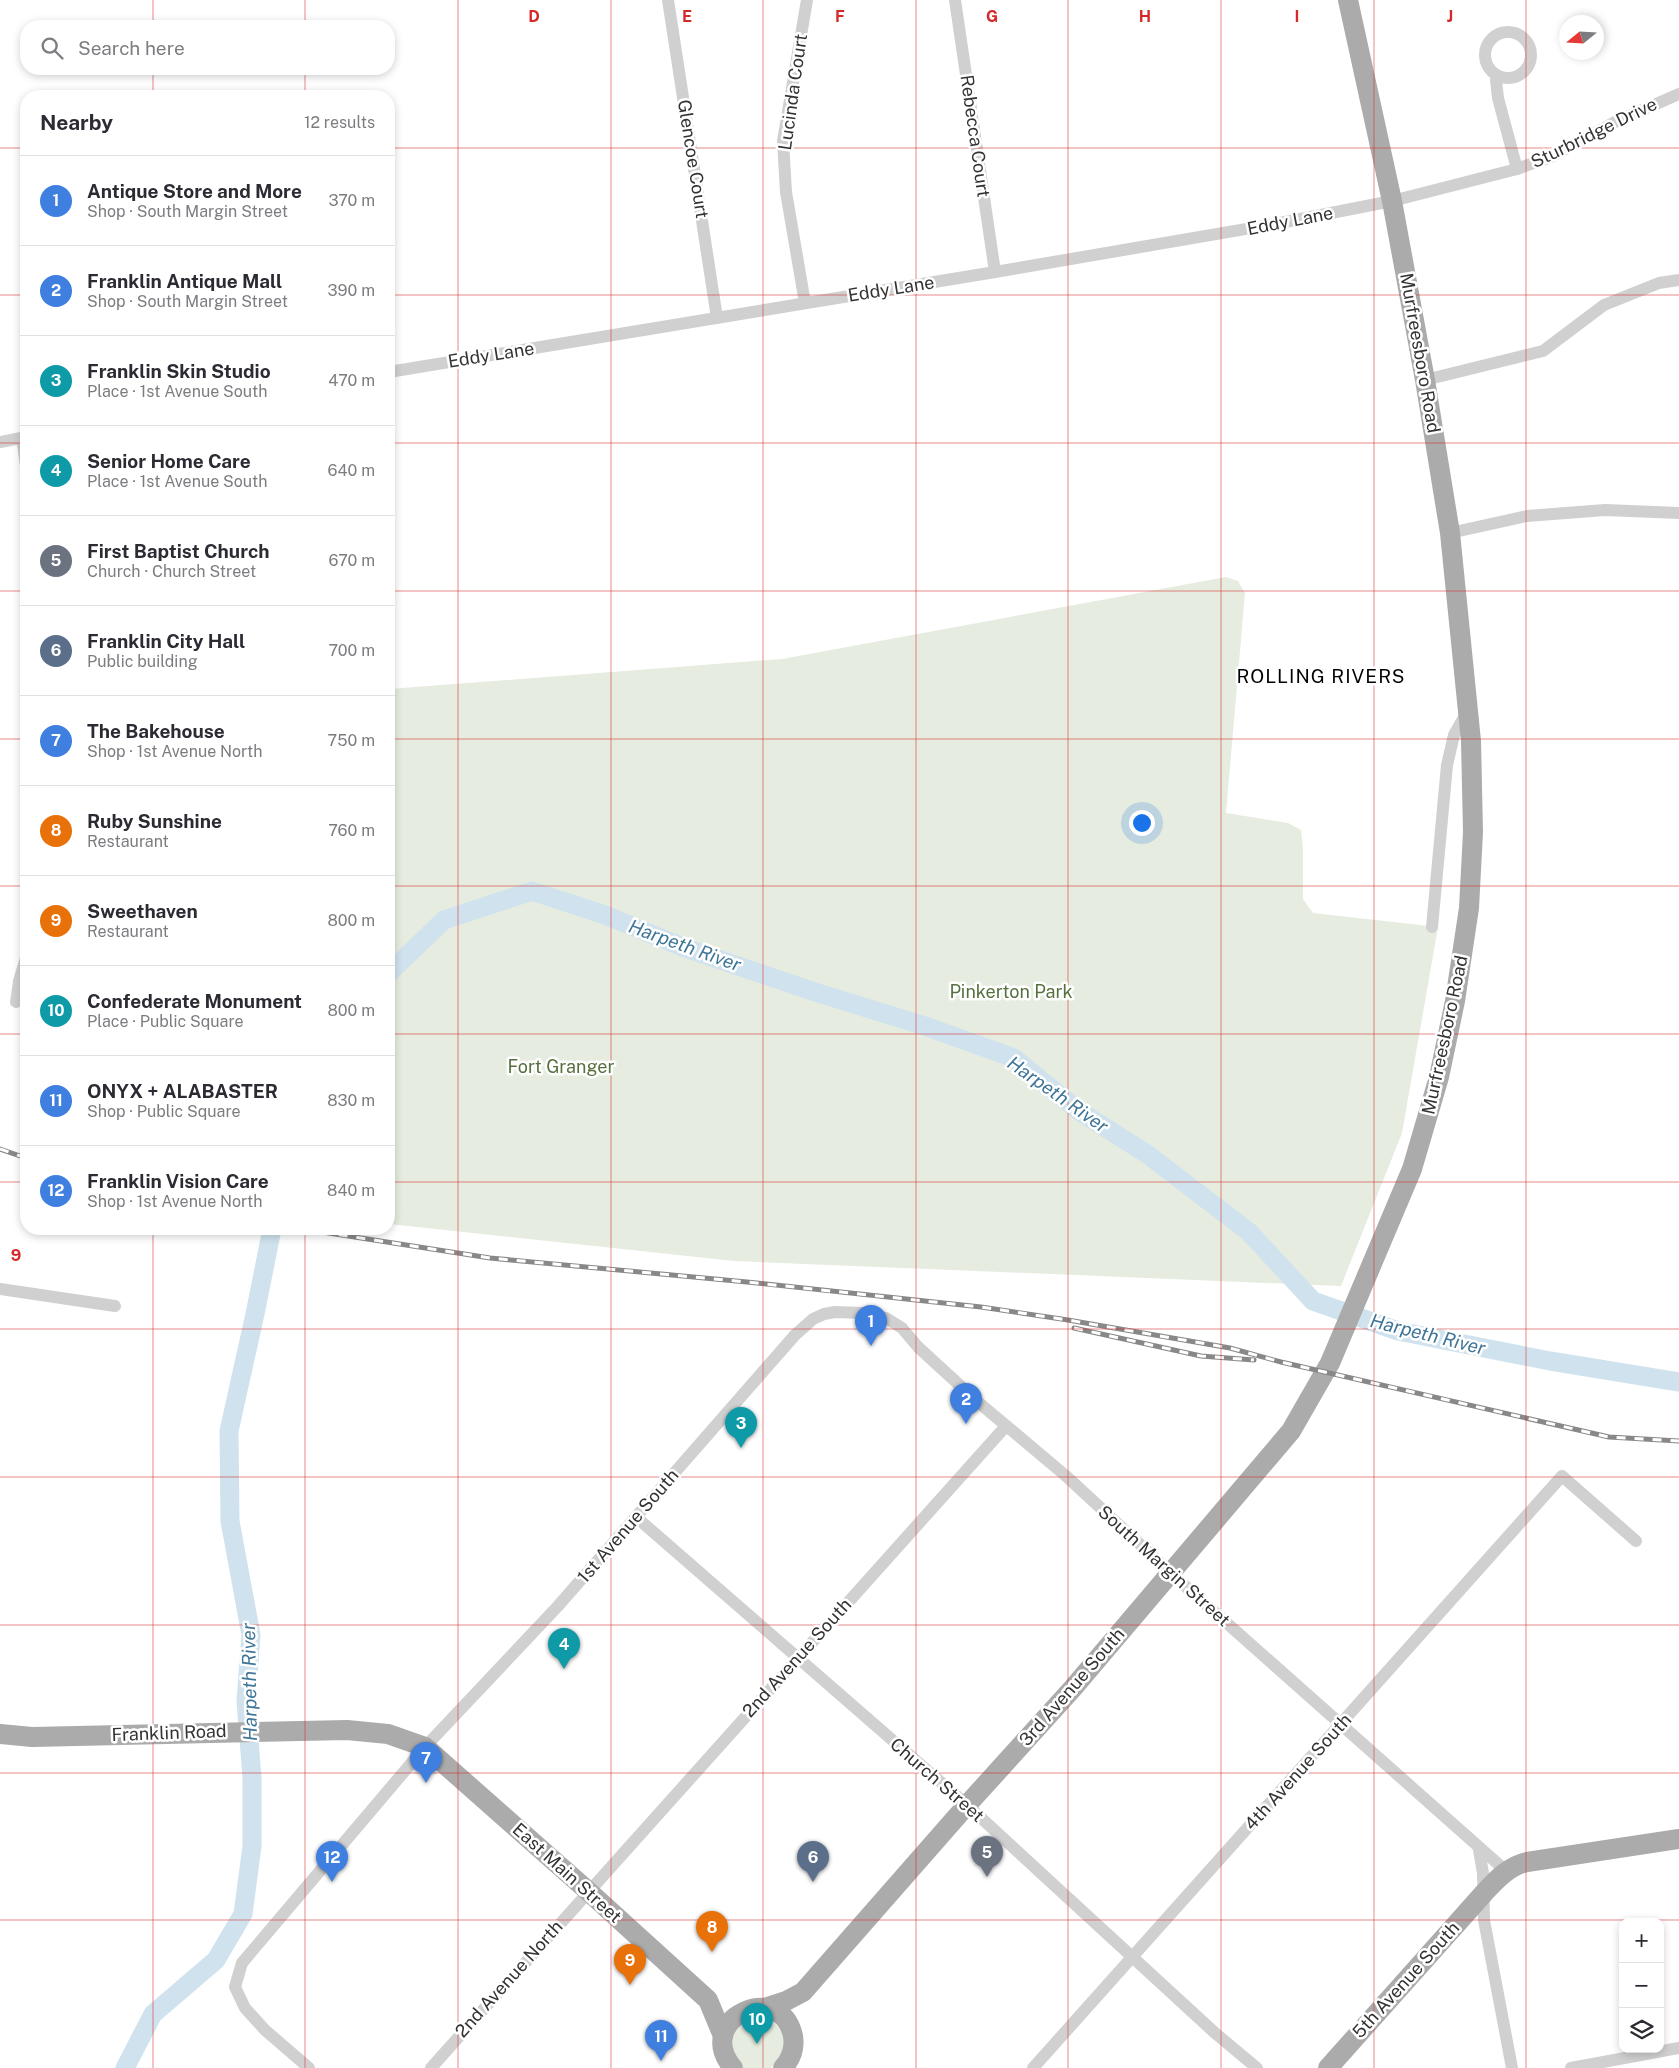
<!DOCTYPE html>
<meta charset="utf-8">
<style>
body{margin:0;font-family:"Public Sans",sans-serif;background:#f7f7f7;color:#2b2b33}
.controls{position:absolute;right:15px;bottom:15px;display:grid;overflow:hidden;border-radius:10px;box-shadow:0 2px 8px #0003}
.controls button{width:45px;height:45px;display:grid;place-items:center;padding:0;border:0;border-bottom:1px solid #e1e1e2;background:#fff;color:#2b2b33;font:25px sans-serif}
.compass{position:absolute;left:1559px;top:15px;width:45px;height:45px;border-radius:50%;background:#fff;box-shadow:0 2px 8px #0003;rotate:252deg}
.you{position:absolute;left:1141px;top:822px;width:18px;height:18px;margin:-12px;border:4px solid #fff;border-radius:50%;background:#1a73e8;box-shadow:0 0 0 8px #1a73e833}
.badge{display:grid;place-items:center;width:32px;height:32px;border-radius:50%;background:#e63946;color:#fff;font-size:16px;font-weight:700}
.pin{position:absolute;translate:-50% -41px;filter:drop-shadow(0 1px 2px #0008)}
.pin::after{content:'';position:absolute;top:26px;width:18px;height:15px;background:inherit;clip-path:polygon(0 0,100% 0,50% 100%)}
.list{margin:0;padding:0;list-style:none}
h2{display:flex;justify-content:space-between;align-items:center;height:65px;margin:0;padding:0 20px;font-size:21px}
h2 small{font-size:16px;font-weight:400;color:#7c7c81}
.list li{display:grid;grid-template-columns:32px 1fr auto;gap:15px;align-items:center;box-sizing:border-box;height:90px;padding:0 20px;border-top:1px solid #e1e1e2}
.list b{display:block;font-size:19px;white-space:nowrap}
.list p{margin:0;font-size:16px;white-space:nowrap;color:#7c7c81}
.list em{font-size:16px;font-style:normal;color:#7c7c81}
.icon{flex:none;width:28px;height:28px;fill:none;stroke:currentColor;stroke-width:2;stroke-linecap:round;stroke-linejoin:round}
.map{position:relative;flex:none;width:1679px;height:2068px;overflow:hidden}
.search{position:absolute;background:#fff;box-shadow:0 2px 8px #0003;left:20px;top:20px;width:375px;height:55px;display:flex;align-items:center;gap:12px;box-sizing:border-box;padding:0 18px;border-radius:20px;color:#7c7c81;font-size:19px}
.panel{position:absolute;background:#fff;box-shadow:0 2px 8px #0003;left:20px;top:90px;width:375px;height:1145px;border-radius:20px}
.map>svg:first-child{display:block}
</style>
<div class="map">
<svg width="1679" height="2068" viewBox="0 0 1679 2068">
<rect width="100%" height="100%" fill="#fff"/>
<!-- park -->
<g fill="#e6ecdf">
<polygon points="1226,577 1238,581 1245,593 1226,813 1288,823 1301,830 1303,849 1303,899 1313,913 1438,927 1402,1133 1341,1286 734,1261 389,1224 389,689 782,659"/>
<path d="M751,2017C757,2018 765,2018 771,2021C789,2031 788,2058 771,2068H743L735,2061C731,2034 727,2032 751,2017Z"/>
</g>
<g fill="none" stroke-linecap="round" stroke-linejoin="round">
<!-- river -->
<g stroke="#cfe2ee" stroke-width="19">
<polyline points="389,973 444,920 532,891 605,915 685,948 815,992 925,1026 1014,1058 1079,1111 1147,1154 1249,1232 1313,1301 1398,1331 1550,1361 1679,1382"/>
<polyline points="125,2068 153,2014 216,1960 243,1914 252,1846 252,1778 246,1701 251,1635 230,1521 229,1431 255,1314 272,1229"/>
</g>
<!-- minor -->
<g stroke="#d0d0d0" stroke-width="12">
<polyline points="668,0 717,318"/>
<polyline points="955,0 995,272"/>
<circle cx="1508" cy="55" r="23"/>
<polyline points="1498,76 1496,80 1498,98 1517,169"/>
<polyline points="805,303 786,192 783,141 807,0"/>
<polyline points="389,372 995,272 1275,224 1392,201 1517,169 1553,156 1615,122 1679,94"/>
<polyline points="1425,380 1543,351 1604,305 1659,283 1679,280"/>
<polyline points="22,438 26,466"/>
<polyline points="0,442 26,437"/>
<polyline points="1450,533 1527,516 1605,510 1679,513"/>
<polyline points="1432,927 1447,765 1454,735 1467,712"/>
<polyline points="16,1002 19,981 26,958"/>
<polyline points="0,1289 115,1306"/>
<polyline points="636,1517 967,1805 1215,2033 1257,2068"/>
<polyline points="1479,1850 1483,1873 1484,1920 1512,2068"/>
<polyline points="309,2068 265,2030 245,2008 235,1987 242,1963 425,1747 558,1606 795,1335 813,1319 824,1314 835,1312 864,1313 886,1318 902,1328 918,1347 978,1402 1066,1476 1184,1585 1506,1871"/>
<polyline points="431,2068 1006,1426"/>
<polyline points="1033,2068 1562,1476 1636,1541"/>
<polyline points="1571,2068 1679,2048"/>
</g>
<!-- primary -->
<g stroke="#ababab" stroke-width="20">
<polyline points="0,1734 32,1737 347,1730 388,1734 425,1747 588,1891 708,2000 723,2036"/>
<polyline points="764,2008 786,2001 803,1992 967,1805 1073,1688 1291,1431 1330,1363 1412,1169 1439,1077 1455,1001 1469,908 1473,832 1471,741 1450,533 1425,380 1392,201 1348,0"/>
<path d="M733,2068C692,2019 781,1979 793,2036C795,2048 791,2059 783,2068"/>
<path d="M1328,2068L1484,1893C1497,1879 1509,1866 1527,1862L1679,1839"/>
</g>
<!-- rail casing -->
<g stroke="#888" stroke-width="5">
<g id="rail">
<polyline points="0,1149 26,1158"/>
<polyline points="303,1229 490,1258 747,1282 981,1307 1068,1320 1230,1348 1281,1362 1609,1437 1679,1441"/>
<polyline points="1074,1328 1201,1356 1254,1360"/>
</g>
</g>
<!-- rail -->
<use href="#rail" stroke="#fff" stroke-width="3" stroke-dasharray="9" stroke-linecap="butt"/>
</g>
<!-- grid -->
<path fill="none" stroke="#d62828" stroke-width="1" stroke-opacity="0.55" d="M153,0V26M305,0V26M458,0V2068M611,0V2068M763,0V2068M916,0V2068M1068,0V2068M1221,0V2068M1374,0V2068M1526,0V2068M153,69V96M305,69V96M0,148H26M389,148H1679M0,295H26M389,295H1679M0,443H26M389,443H1679M0,591H26M389,591H1679M0,739H26M389,739H1679M0,886H26M389,886H1679M0,1034H26M389,1034H1679M0,1182H26M389,1182H1679M153,1229V2068M305,1229V2068M0,1329H1679M0,1477H1679M0,1625H1679M0,1773H1679M0,1920H1679"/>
<g text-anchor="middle" stroke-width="5" stroke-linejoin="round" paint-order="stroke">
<!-- street labels -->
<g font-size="18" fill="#333" stroke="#fff">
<text transform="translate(793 92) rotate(-82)" y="6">Lucinda Court</text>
<text transform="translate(1594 133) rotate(-26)" y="6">Sturbridge Drive</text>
<text transform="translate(975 136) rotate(82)" y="6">Rebecca Court</text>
<text transform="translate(693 159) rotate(81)" y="6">Glencoe Court</text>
<text transform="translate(1290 221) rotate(-11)" y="6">Eddy Lane</text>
<text transform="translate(891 289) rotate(-9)" y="6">Eddy Lane</text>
<text transform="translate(1420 353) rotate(80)" y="6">Murfreesboro Road</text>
<text transform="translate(491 355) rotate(-9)" y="6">Eddy Lane</text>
<text transform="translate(1445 1035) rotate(-78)" y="6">Murfreesboro Road</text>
<text transform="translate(628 1526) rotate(-49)" y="6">1st Avenue South</text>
<text transform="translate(1164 1566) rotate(42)" y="6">South Margin Street</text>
<text transform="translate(797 1658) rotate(-48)" y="6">2nd Avenue South</text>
<text transform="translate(1072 1687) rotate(-49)" y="6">3rd Avenue South</text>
<text transform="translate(169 1733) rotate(-2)" y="6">Franklin Road</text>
<text transform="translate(1298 1772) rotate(-48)" y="6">4th Avenue South</text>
<text transform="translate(937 1780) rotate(41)" y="6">Church Street</text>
<text transform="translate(567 1873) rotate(42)" y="6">East Main Street</text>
<text transform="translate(509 1979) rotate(-48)" y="6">2nd Avenue North</text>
<text transform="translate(1406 1980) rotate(-48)" y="6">5th Avenue South</text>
</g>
<!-- park labels -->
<g font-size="18" fill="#56703f" stroke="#fff">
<text x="1011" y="998">Pinkerton Park</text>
<text x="561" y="1073">Fort Granger</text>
</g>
<!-- neighbourhood labels -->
<g font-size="19" letter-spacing="1" fill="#000" stroke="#fff">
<text x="1321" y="683">ROLLING RIVERS</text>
</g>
<!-- water labels -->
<g font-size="19" font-style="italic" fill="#3f7597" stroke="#fff">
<text transform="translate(685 945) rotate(20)" y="7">Harpeth River</text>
<text transform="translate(1058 1094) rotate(35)" y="7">Harpeth River</text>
<text transform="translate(1428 1334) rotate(14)" y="7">Harpeth River</text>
<text transform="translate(249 1682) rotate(-91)" y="7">Harpeth River</text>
</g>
</g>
<g font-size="16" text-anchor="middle" font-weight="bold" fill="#d62828" stroke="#fff" stroke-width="5" stroke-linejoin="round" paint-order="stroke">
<text x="534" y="22">D</text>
<text x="687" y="22">E</text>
<text x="840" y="22">F</text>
<text x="992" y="22">G</text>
<text x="1145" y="22">H</text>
<text x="1297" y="22">I</text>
<text x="1450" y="22">J</text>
<text x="16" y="1261">9</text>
</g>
</svg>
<div class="controls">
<button>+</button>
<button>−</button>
<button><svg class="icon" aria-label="layers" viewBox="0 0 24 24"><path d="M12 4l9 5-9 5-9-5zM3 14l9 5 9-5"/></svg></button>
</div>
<svg class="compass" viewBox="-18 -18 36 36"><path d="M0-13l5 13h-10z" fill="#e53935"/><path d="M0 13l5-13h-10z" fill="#7c7c81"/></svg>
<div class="you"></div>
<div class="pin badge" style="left:871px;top:1346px;background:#3f7fe0">1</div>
<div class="pin badge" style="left:966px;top:1424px;background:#3f7fe0">2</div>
<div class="pin badge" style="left:741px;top:1448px;background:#0f9aa8">3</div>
<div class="pin badge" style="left:564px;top:1669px;background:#0f9aa8">4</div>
<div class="pin badge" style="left:987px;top:1877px;background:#6b7280">5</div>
<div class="pin badge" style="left:813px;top:1882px;background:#5c6f8a">6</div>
<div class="pin badge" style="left:426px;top:1783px;background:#3f7fe0">7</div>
<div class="pin badge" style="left:712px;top:1952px;background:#e8710a">8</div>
<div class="pin badge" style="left:630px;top:1985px;background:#e8710a">9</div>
<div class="pin badge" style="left:757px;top:2044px;background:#0f9aa8">10</div>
<div class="pin badge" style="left:661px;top:2061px;background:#3f7fe0">11</div>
<div class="pin badge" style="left:332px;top:1882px;background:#3f7fe0">12</div>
<div class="search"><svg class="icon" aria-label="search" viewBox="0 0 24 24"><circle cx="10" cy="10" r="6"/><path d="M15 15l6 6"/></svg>Search here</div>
<section class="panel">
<h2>Nearby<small>12 results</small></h2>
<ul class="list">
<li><span class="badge" style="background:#3f7fe0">1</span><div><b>Antique Store and More</b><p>Shop · South Margin Street</p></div><em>370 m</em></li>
<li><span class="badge" style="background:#3f7fe0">2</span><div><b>Franklin Antique Mall</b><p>Shop · South Margin Street</p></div><em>390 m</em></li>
<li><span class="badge" style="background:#0f9aa8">3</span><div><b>Franklin Skin Studio</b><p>Place · 1st Avenue South</p></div><em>470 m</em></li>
<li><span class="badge" style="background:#0f9aa8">4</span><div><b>Senior Home Care</b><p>Place · 1st Avenue South</p></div><em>640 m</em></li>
<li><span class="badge" style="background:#6b7280">5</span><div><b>First Baptist Church</b><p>Church · Church Street</p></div><em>670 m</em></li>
<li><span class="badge" style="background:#5c6f8a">6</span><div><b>Franklin City Hall</b><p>Public building</p></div><em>700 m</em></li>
<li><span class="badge" style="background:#3f7fe0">7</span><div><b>The Bakehouse</b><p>Shop · 1st Avenue North</p></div><em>750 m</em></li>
<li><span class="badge" style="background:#e8710a">8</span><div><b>Ruby Sunshine</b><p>Restaurant</p></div><em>760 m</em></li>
<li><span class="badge" style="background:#e8710a">9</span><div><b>Sweethaven</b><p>Restaurant</p></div><em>800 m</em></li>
<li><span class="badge" style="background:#0f9aa8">10</span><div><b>Confederate Monument</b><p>Place · Public Square</p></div><em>800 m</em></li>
<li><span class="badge" style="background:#3f7fe0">11</span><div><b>ONYX + ALABASTER</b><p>Shop · Public Square</p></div><em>830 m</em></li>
<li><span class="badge" style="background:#3f7fe0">12</span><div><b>Franklin Vision Care</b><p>Shop · 1st Avenue North</p></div><em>840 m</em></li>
</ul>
</section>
</div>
